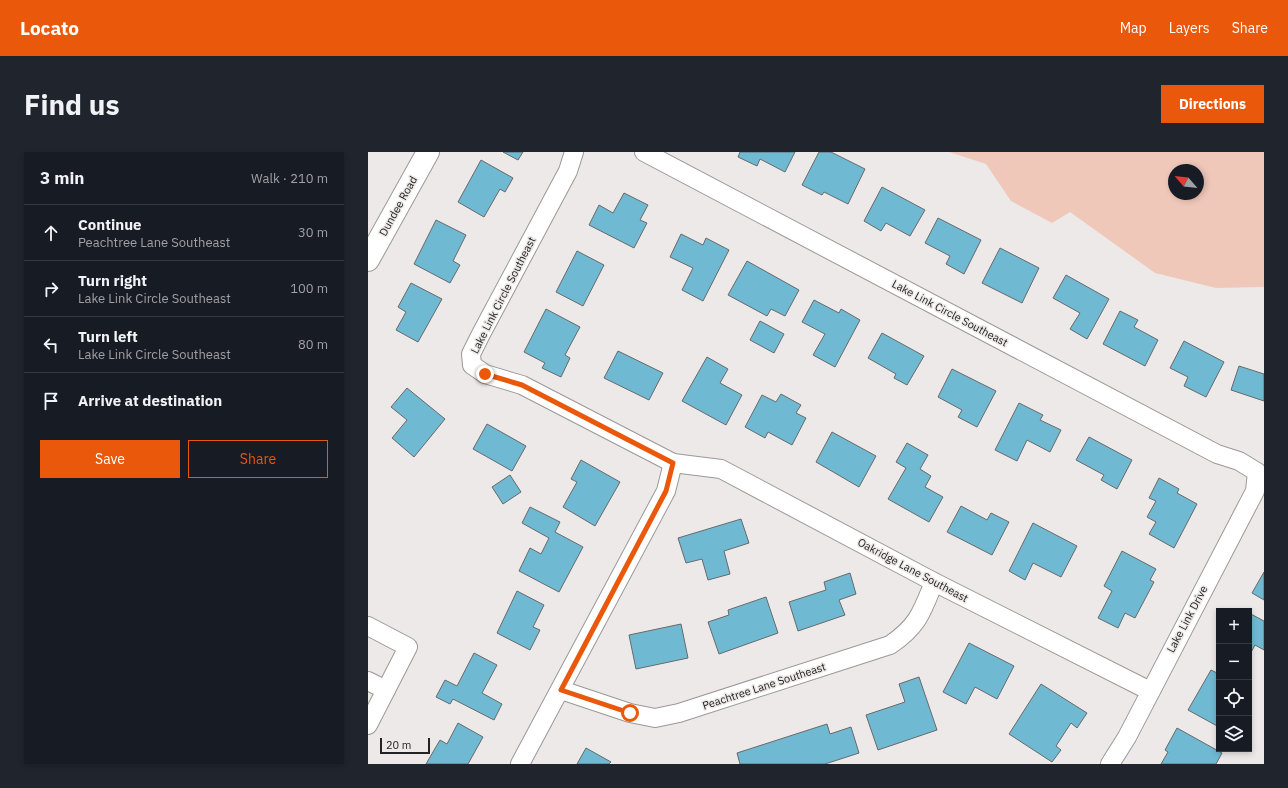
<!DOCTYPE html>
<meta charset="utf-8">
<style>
body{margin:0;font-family:"IBM Plex Sans",sans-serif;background:#20242c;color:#f1f3f6}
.controls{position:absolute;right:12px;bottom:12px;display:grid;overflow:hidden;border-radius:0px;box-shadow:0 2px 6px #0003}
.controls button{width:36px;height:36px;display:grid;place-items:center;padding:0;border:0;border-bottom:1px solid #363941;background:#171b24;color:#f1f3f6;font:20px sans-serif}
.compass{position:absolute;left:800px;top:12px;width:36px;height:36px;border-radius:50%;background:#171b24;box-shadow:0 2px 6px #0003;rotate:298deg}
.scale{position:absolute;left:12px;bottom:10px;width:50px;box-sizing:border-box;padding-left:4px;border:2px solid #242222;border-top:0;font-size:11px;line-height:14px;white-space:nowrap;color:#242222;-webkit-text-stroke:3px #ede9e8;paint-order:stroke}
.stop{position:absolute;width:12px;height:12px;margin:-9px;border:3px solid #ea580c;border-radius:50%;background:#fff}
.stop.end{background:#ea580c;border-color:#fff;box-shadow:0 1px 4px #0008}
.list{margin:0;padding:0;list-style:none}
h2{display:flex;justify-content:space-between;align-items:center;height:52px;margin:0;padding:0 16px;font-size:17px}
h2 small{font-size:13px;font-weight:400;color:#9ea1a6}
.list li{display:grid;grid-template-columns:26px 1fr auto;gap:12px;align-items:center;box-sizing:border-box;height:56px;padding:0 16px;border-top:1px solid #363941}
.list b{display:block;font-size:15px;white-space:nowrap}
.list p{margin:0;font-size:13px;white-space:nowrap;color:#9ea1a6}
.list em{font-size:13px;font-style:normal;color:#9ea1a6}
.actions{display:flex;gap:8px;padding:12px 16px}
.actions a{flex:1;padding:9px 0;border:1px solid #ea580c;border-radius:0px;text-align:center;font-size:14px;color:#ea580c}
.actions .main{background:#ea580c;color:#fff}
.icon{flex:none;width:22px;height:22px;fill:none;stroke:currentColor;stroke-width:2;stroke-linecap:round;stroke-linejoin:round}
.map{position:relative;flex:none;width:896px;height:612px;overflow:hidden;border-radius:0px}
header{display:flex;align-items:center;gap:24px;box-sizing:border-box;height:56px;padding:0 20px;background:#ea580c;color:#fff}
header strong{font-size:19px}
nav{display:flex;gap:22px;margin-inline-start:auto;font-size:14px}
.intro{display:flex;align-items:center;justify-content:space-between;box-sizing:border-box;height:96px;padding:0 24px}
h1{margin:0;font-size:28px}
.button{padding:10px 18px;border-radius:0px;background:#ea580c;color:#fff;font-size:14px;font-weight:700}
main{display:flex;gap:24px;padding:0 24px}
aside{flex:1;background:#171b24;border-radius:0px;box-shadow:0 2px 6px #0003}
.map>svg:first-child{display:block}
</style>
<header>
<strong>Locato</strong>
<nav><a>Map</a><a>Layers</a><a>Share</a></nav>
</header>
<div class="intro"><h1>Find us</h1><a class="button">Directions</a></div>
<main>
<aside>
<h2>3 min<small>Walk · 210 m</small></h2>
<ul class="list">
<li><svg class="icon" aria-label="ahead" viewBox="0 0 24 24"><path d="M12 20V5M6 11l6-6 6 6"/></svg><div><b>Continue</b><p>Peachtree Lane Southeast</p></div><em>30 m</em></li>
<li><svg class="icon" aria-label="right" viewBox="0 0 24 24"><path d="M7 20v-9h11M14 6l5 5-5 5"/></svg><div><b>Turn right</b><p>Lake Link Circle Southeast</p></div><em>100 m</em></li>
<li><svg class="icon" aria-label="left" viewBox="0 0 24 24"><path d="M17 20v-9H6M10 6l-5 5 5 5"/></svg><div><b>Turn left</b><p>Lake Link Circle Southeast</p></div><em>80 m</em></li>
<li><svg class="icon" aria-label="arrive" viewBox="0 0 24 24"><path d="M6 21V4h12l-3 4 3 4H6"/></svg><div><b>Arrive at destination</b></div></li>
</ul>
<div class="actions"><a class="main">Save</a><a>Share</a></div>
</aside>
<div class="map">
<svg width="896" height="612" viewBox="0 0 896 612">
<rect width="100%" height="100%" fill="#ede9e8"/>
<!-- green -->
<path fill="#f0c8ba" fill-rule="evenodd" d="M581,0H896V135L848,136L787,121L702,60L684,71L643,49L618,12ZM806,18H830V42H806Z"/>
<!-- building -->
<g fill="#70b9d2" stroke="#666a6b">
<polygon points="135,0 155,0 150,8"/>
<polygon points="372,0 427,0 417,20 392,7 389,14 370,5"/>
<polygon points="451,0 463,0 497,17 480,52 456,40 454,43 434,33"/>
<polygon points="113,8 145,26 137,40 132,37 116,65 90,50"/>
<polygon points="514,35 557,58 542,84 518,71 513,79 496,69"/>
<polygon points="256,41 280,53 272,68 279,71 266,96 221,73 231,53 245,61"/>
<polygon points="570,66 613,88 596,122 578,112 582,104 557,91"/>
<polygon points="68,68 98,83 85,109 92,113 82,131 46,112"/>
<polygon points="313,82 335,93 338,86 361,98 335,149 314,138 325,116 302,105"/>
<polygon points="632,96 671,116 654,151 614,131"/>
<polygon points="209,99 236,113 215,154 188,140"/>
<polygon points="379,109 431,138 417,164 403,157 399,164 360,143"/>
<polygon points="698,123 741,147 719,187 702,177 712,161 685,146"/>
<polygon points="43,131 74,147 50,190 28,178 38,160 30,155"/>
<polygon points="446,148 471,161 473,157 492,168 467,215 445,203 457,182 434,170"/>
<polygon points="178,157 212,175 197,203 202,206 193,225 174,216 177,211 156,200"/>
<polygon points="752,159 770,168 766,175 790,188 777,214 735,192"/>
<polygon points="392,169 416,182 406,201 382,188"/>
<polygon points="514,181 556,204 539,233 526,226 528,222 500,206"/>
<polygon points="816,189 856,210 838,245 816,234 820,225 802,216"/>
<polygon points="250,199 295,221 281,248 236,226"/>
<polygon points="339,205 360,217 352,231 374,243 358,273 314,249"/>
<polygon points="871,214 896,222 896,249 863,238"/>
<polygon points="584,217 628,239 609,275 590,265 594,258 570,245"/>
<polygon points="39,236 77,267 46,305 24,286 39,268 23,255"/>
<polygon points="413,242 433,253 428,261 438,266 424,293 400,280 397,286 377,275 394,243 408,250"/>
<polygon points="651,251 675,263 672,268 693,278 682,300 659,288 649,309 627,298"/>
<polygon points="119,272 158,294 144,319 105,297"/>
<polygon points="464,280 508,304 491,335 448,310"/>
<polygon points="721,285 764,308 749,337 733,328 736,323 708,308"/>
<polygon points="539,291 560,303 552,317 563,324 557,335 575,345 561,370 520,347 538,316 528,310"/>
<polygon points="213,308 252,330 227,374 195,355 209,330 203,327"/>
<polygon points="142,323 153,340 135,352 124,335"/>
<polygon points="791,326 811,337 809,341 829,352 806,396 781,382 788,370 779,365 788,349 781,346"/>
<polygon points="593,354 619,368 623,361 641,370 624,403 579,380"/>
<polygon points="162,355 192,370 187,380 215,395 191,440 151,419 162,396 173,402 181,386 154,371"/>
<polygon points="373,367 381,391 356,399 362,422 340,428 334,407 318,411 310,386"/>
<polygon points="665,371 709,394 693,425 665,411 657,428 641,419"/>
<polygon points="754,399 788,417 782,428 786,430 767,466 757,461 750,476 730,466 744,439 736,434"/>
<polygon points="896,420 896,448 884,441"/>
<polygon points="482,421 488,442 471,448 477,463 430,479 421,450 458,438 456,430"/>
<polygon points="149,439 176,453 165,475 172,478 162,498 129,481"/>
<polygon points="398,445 410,481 351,502 340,470 361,463 360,458"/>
<polygon points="881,461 896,469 896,498 887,493 881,504"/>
<polygon points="313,472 320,506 268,517 261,483"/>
<polygon points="601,491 646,514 629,547 607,535 598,552 575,540"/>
<polygon points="106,501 129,513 114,541 134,552 126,568 85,547 82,552 68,545 77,528 89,534"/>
<polygon points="843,518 851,522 851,575 820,558"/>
<polygon points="551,525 569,578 510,598 498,563 537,550 531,532"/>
<polygon points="673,532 719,561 709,576 703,571 688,594 693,598 684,610 641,582"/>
<polygon points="90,571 115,585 100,612 58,612 72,588 79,592"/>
<polygon points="459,572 462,582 483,575 491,601 457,612 372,612 369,601"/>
<polygon points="809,576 854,601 848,612 793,612 800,600 797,598"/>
<polygon points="218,596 243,610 241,612 209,612"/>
</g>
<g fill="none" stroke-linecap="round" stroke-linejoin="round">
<!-- minor casing -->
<g stroke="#9c9897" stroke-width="20">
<g id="minor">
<polyline points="206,0 200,19 113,182 103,202 104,213 117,222 154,233 305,311 353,317 566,430 782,539"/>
<polyline points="276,0 849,302 871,309 889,320 887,339 759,585 742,612"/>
<polyline points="0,474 40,495 0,573"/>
<polyline points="0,529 18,538"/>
<path d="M193,538L262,561L287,566L311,561L522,493C550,474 554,460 566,430"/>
<polyline points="152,612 298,339 305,311"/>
</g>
</g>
<!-- major casing -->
<g stroke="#9c9897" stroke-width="24">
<polyline id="major" points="0,108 60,0"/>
</g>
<!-- minor -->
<use href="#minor" stroke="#fff" stroke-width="18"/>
<!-- major -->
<use href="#major" stroke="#fff" stroke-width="22"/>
</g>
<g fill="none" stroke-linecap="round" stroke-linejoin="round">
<!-- route -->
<polyline stroke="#ea580c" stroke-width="5" points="117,222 154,233 305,311 298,339 193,538 262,561"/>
</g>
<g text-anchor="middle" stroke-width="3" stroke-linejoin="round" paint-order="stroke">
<!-- street labels -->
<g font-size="11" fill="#242222" stroke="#ede9e8">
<text transform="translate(30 54) rotate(-61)" y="4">Dundee Road</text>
<text transform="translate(135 143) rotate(-63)" y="4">Lake Link Circle Southeast</text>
<text transform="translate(582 161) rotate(28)" y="4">Lake Link Circle Southeast</text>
<text transform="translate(545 418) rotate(28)" y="4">Oakridge Lane Southeast</text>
<text transform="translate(819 467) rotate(-62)" y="4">Lake Link Drive</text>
<text transform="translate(396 534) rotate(-18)" y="4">Peachtree Lane Southeast</text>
</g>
</g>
</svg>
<div class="controls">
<button>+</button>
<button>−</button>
<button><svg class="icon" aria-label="locate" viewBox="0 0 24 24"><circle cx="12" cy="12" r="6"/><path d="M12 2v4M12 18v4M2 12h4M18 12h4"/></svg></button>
<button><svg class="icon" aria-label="layers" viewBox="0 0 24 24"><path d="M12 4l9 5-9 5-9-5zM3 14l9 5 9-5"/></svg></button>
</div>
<svg class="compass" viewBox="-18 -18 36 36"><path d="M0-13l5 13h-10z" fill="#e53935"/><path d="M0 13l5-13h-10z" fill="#9ea1a6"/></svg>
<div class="scale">20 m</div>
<div class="stop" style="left:262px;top:561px"></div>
<div class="stop end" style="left:117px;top:222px"></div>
</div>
</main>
